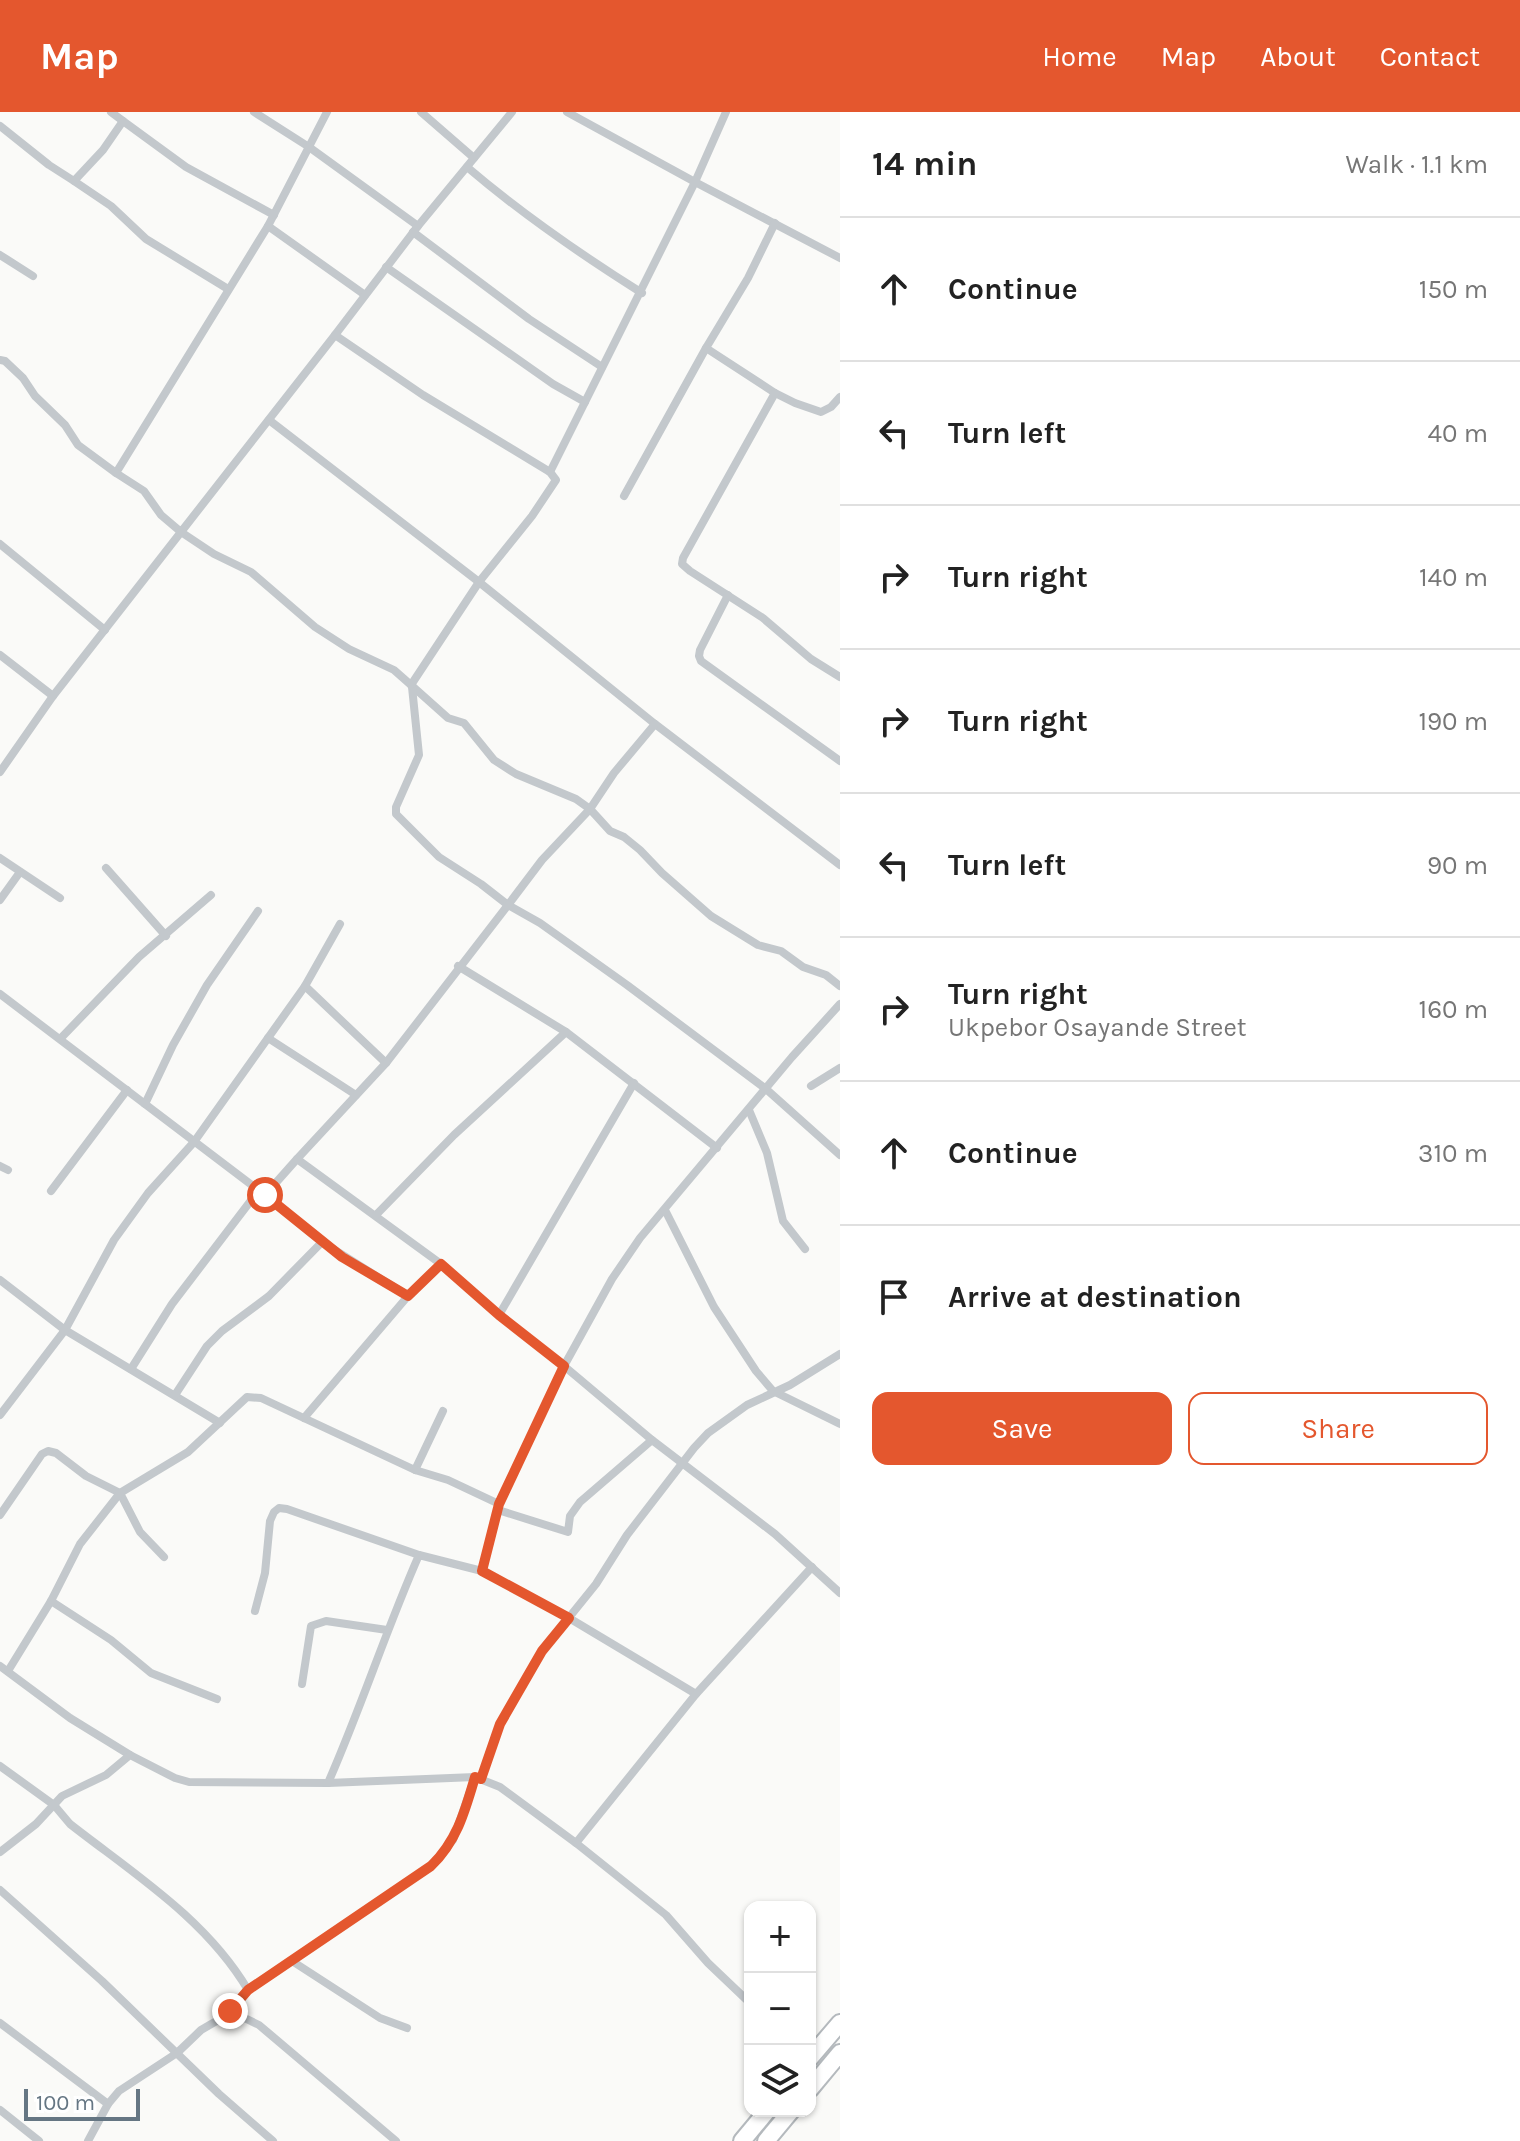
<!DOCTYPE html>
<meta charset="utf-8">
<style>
body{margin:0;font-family:Karla,sans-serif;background:#f2f2f2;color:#222}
.controls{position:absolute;right:24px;bottom:24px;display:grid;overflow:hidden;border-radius:16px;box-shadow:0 2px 6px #0004}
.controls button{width:72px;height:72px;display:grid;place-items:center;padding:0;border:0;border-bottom:2px solid #e0e0e0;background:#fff;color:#222;font:40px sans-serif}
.scale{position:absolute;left:24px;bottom:20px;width:116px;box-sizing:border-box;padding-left:8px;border:4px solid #657683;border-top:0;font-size:22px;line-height:28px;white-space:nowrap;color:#657683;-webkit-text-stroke:6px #fff;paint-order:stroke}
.stop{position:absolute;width:24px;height:24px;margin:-18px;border:6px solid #e4572e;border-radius:50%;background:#fff}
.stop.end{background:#e4572e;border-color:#fff;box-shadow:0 2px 8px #0008}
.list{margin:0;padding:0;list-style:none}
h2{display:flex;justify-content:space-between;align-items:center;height:104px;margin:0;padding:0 32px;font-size:34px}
h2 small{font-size:26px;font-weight:400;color:#767676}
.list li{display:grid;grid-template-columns:52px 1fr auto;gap:24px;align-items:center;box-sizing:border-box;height:144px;padding:0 32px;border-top:2px solid #e0e0e0}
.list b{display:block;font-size:30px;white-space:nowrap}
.list p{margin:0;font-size:26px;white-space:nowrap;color:#767676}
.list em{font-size:26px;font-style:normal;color:#767676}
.actions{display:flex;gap:16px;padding:24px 32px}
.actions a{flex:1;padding:18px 0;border:2px solid #e4572e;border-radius:16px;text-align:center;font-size:28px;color:#e4572e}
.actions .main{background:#e4572e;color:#fff}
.icon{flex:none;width:44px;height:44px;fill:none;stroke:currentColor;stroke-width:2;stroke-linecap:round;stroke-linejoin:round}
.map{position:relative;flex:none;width:840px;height:2029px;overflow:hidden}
header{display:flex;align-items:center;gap:48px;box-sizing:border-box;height:112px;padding:0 40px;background:#e4572e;color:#fff}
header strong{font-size:38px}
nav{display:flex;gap:44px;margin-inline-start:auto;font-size:28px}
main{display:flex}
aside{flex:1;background:#fff}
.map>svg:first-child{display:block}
</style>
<header>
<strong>Map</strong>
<nav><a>Home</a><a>Map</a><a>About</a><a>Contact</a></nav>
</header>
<main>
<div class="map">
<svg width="840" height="2029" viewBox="0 0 840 2029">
<rect width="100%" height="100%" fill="#fafaf8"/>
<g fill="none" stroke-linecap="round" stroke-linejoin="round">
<!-- highway casing -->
<g stroke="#b4b9bd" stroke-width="20">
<g id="highway">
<polyline points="810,1946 840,1911"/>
<polyline points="810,1977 840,1941"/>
<polyline points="742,2029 767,1999"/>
<polyline points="766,2029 791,1999"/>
</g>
</g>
<!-- street -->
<g stroke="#c3c8cc" stroke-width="8">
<polyline points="111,0 123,9"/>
<polyline points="254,0 309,35 418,114"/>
<polyline points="327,0 268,114 116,361 144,379 161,403 181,420 335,223"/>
<polyline points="421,0 474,46"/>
<polyline points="726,0 695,70 840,146"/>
<polyline points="0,14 49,53 74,69 103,38 123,9 186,55 274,103"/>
<path d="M467,55C522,102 580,142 642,181"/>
<polyline points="74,69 111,94 146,127 228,177"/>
<polyline points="775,111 748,166 706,236 775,281 795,291 821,300 831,295 840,285"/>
<polyline points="268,114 365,183"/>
<polyline points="413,120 529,207 602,255"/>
<polyline points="0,143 33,164"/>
<polyline points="386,155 553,272 585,290"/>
<polyline points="0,248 5,249 23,266 35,284 65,313 78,333 116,361"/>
<polyline points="775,281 683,446 682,452 690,459 763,506 811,547 840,565"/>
<polyline points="269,308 479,470 655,612 840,753"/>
<polyline points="550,360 695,70 567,0"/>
<polyline points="624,384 706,236"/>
<polyline points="0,432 105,518"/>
<polyline points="728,483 700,538 699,544 701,549 840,649"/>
<polyline points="0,543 53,584"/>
<polyline points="411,573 448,606 464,611 494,648 516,662 576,687 590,697 610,719 624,725 640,738 662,761 711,804 758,833 781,839 803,855 826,863 840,874"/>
<polyline points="412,575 419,643 396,695 396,702 439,745 481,772 508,793 542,748 590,697 614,661 655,612"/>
<polyline points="0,660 53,584 181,420 214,442 251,460 315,515 349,537 394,558 411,573 479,470 532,404 556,368 550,360 423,283 335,223 418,114 512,0"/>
<polyline points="0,746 60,786"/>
<polyline points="106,756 166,824"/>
<polyline points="0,788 20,760"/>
<polyline points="458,854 566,920 717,1036"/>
<polyline points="305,874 386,951"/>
<polyline points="0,882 265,1083 322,1130 408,1184"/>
<polyline points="840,892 792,945 640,1126 612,1167 564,1254 652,1328 775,1422 840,1481"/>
<polyline points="61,926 139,845 211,783"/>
<polyline points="268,926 356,983"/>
<polyline points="811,974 840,956"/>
<polyline points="145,992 173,933 207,873 258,799"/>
<polyline points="749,998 767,1041 783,1109 805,1137"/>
<polyline points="297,1047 386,951 508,793 540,811 627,873 766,977 840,1043"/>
<polyline points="0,1054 8,1058"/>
<polyline points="51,1079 127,978"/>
<polyline points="265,1083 297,1047 441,1152 499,1203 564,1254 499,1392 482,1459"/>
<polyline points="665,1098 714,1195 756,1259 773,1279 840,1312"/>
<polyline points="376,1103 454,1023 566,920"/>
<polyline points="0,1168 65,1218 220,1311"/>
<polyline points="499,1203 634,971"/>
<polyline points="131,1257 172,1192 259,1078"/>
<polyline points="175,1283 207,1234 222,1219 269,1184 322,1130"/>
<polyline points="0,1303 65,1218 114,1128 148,1081 194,1030 305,874 340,812"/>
<polyline points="304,1306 408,1184 441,1152"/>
<polyline points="415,1358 443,1299"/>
<polyline points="498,1398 568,1420 570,1404 580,1390 652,1328"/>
<polyline points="0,1403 42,1342 48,1339 56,1341 86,1364 120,1381 140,1420 164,1445"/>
<polyline points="51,1489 111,1528 151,1561 217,1587"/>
<polyline points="255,1499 265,1461 270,1409 274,1400 279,1396 287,1397 419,1443"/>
<polyline points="0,1554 70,1606 130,1643"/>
<polyline points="8,1559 51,1489 80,1432 120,1381 188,1340 247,1285 261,1286 415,1358 448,1368 499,1392"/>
<polyline points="302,1572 311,1514 326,1509 387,1518"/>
<path d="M0,1654L54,1693L70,1712C134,1762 206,1807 248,1878"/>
<polyline points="481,1667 500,1612 542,1539 596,1472 627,1423 694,1336 708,1321 747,1293 790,1273 840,1242"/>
<path d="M576,1731L500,1675L475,1665L328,1671C361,1596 386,1518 419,1443L482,1459L569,1506L696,1582"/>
<polyline points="0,1740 36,1712 62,1684 106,1663 130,1643 175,1666 189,1670 328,1671"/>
<polyline points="0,1778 102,1869 219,1982 273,2029"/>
<polyline points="292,1849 380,1906 407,1916"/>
<polyline points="750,1891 708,1851 666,1803 576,1731 696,1582 812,1455"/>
<polyline points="230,1899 259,1913 396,2029"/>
<polyline points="0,1911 108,1992"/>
<polyline points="0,1998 39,2029"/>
<polyline points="88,2029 108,1992 119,1979 177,1941 201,1918 225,1904 248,1878 431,1754 453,1728 475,1665"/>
</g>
<!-- highway -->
<use href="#highway" stroke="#fff" stroke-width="16"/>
</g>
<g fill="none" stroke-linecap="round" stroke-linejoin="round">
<!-- route -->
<path stroke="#e4572e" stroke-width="10" d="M230,1899L248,1878L431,1754C457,1729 465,1699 475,1665L481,1667L500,1612L542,1539L569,1506L482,1459L499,1392L564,1254L499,1203L441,1152L408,1184L342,1145L265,1083"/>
</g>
</svg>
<div class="controls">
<button>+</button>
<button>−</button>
<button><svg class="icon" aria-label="layers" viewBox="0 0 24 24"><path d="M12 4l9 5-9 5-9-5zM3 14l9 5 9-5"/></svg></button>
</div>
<div class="scale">100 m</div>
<div class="stop" style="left:265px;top:1083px"></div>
<div class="stop end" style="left:230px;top:1899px"></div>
</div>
<aside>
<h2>14 min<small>Walk · 1.1 km</small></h2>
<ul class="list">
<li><svg class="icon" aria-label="ahead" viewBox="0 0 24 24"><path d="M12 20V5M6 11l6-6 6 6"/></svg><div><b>Continue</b></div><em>150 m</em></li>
<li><svg class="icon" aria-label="left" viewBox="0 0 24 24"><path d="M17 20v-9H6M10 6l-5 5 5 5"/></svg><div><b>Turn left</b></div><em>40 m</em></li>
<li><svg class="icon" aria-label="right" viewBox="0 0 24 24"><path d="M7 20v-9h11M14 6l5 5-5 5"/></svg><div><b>Turn right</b></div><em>140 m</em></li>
<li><svg class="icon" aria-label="right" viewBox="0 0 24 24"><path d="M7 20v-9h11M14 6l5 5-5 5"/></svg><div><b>Turn right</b></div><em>190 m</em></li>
<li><svg class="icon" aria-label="left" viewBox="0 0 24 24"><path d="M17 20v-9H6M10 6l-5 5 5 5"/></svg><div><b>Turn left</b></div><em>90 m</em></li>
<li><svg class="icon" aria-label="right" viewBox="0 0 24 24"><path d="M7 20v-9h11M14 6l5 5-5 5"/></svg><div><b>Turn right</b><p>Ukpebor Osayande Street</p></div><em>160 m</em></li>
<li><svg class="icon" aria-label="ahead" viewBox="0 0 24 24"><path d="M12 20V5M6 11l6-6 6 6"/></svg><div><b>Continue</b></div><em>310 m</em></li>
<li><svg class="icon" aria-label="arrive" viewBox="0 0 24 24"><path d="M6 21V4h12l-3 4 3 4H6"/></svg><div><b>Arrive at destination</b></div></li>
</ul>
<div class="actions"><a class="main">Save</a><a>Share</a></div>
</aside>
</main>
